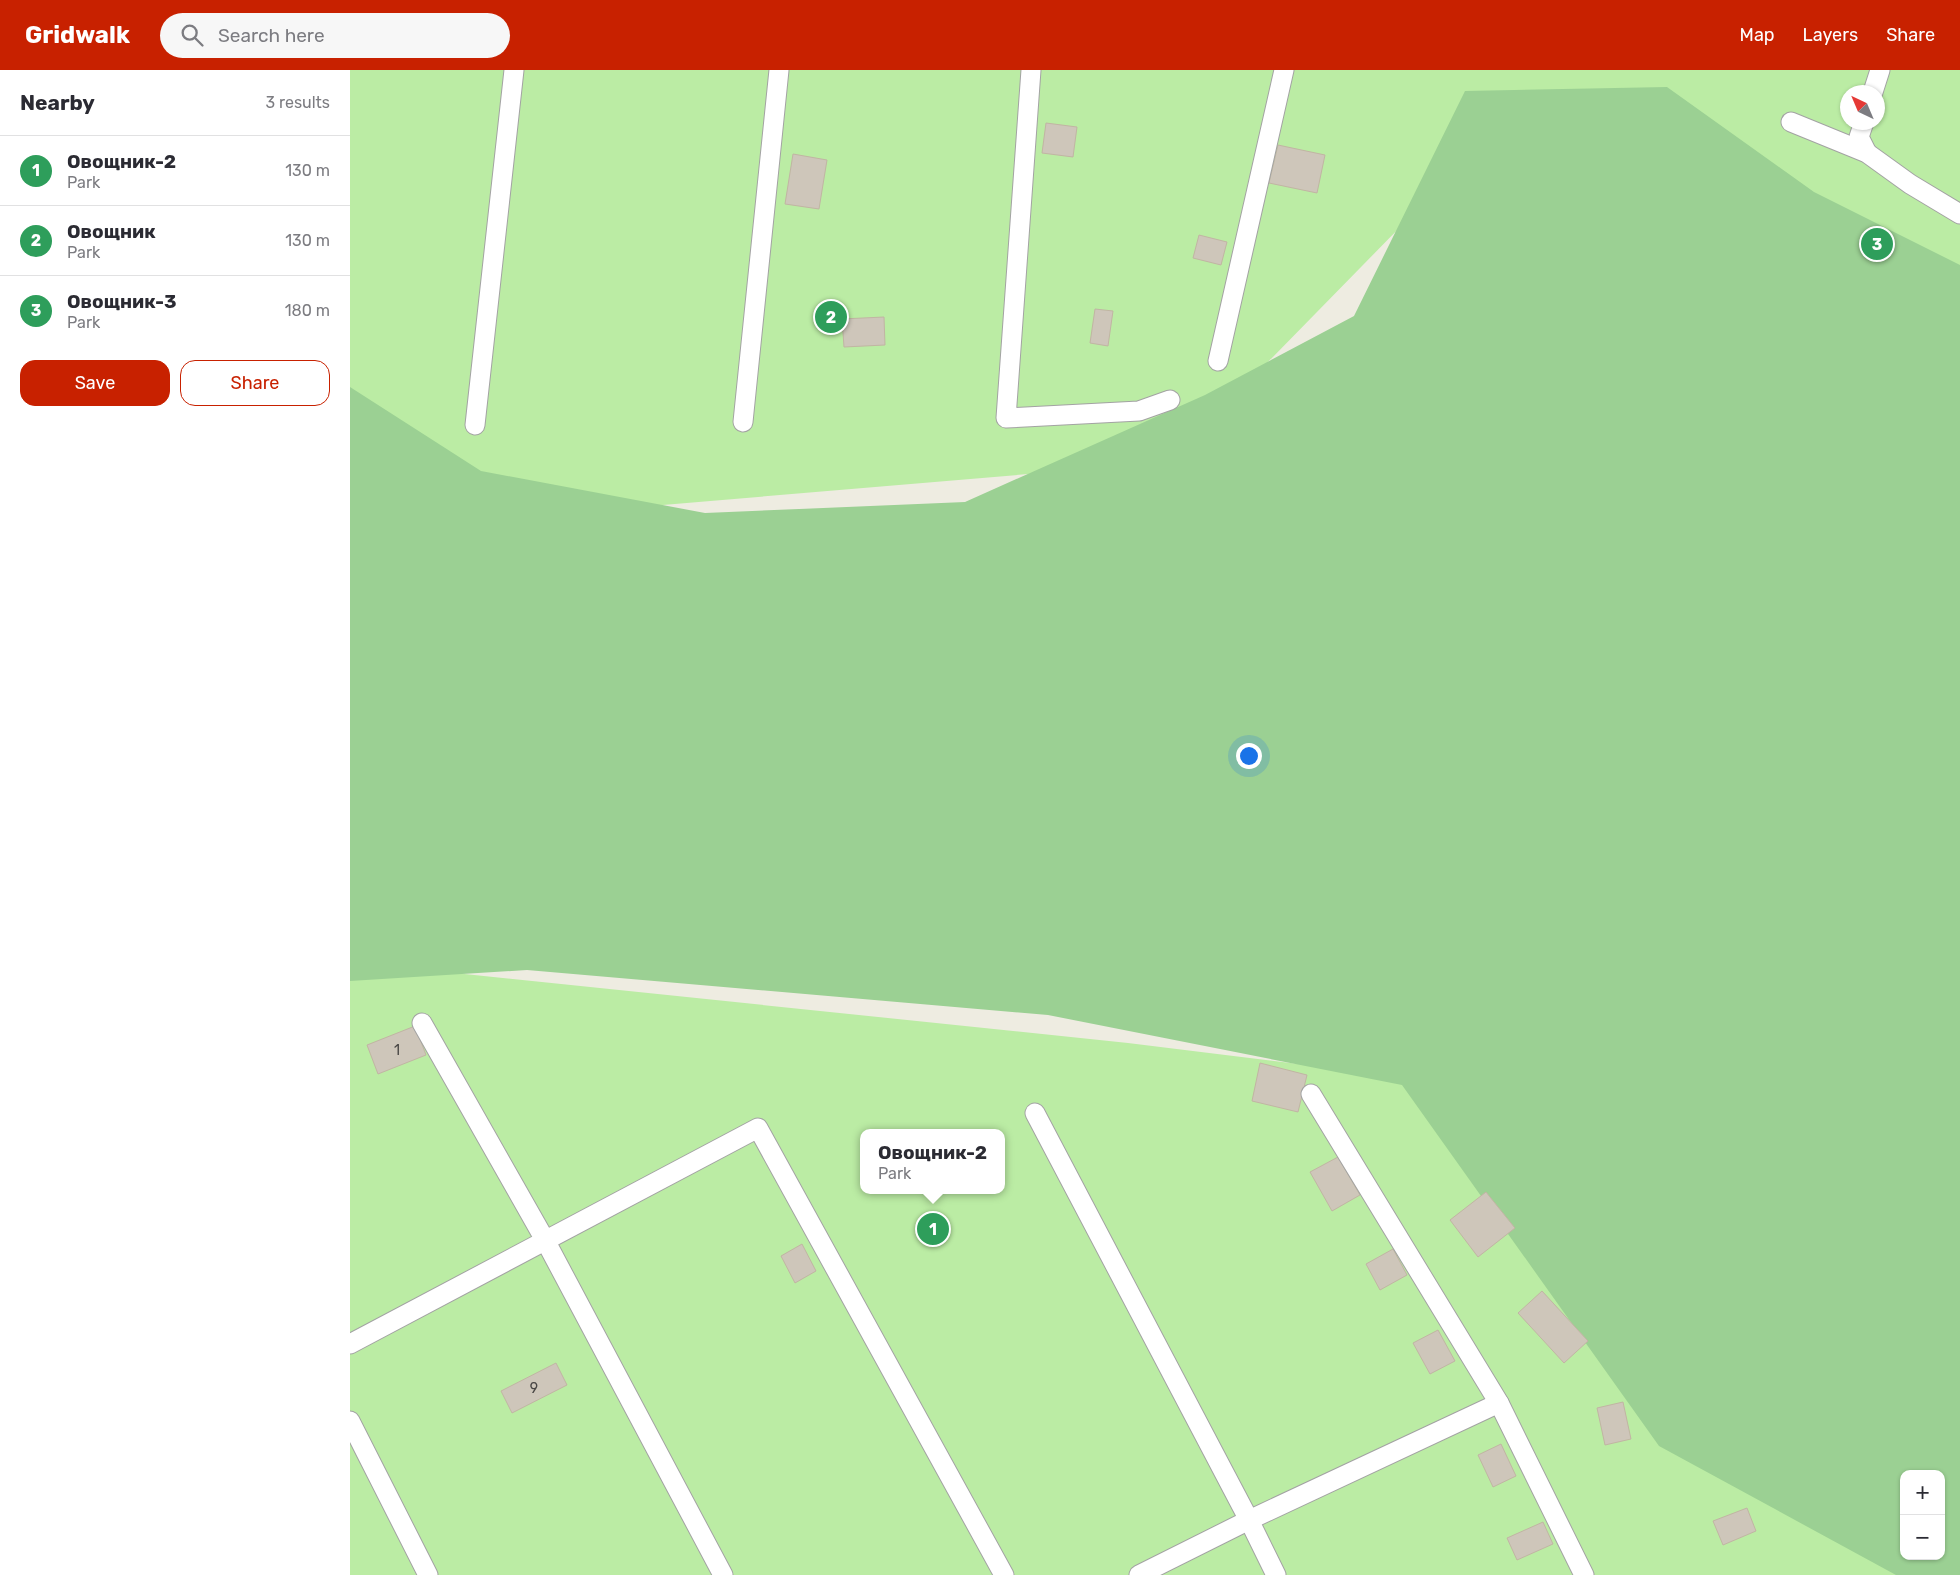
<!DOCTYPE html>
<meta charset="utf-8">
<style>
body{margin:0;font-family:Rubik,sans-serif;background:#f7f7f7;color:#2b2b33}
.controls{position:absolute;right:15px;bottom:15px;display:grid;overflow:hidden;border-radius:10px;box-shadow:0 1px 4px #0004}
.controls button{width:45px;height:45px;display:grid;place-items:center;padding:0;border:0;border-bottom:1px solid #e1e1e2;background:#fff;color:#2b2b33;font:25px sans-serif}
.compass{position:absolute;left:1490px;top:15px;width:45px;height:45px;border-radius:50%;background:#fff;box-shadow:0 1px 4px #0004;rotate:316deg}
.you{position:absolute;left:898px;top:685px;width:18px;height:18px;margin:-12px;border:4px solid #fff;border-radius:50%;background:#1a73e8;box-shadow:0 0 0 8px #1a73e833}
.badge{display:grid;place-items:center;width:32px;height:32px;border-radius:50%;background:#c82100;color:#fff;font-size:16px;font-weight:700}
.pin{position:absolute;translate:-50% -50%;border:2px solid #fff;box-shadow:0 1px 5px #0006}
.popup{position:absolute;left:510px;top:1059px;width:145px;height:65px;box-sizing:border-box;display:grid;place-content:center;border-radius:10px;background:#fff;filter:drop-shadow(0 1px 4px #0005);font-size:16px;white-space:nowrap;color:#7c7c81}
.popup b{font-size:19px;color:#2b2b33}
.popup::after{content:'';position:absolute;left:50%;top:100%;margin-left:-10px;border:10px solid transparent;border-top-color:#fff}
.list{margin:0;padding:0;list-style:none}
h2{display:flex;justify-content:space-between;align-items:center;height:65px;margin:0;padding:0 20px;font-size:21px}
h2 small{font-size:16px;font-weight:400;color:#7c7c81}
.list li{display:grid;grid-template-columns:32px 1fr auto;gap:15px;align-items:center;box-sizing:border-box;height:70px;padding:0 20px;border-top:1px solid #e1e1e2}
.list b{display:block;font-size:19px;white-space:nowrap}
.list p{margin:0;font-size:16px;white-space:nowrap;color:#7c7c81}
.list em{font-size:16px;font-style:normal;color:#7c7c81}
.actions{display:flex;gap:10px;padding:15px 20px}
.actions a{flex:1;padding:11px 0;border:1px solid #c82100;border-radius:15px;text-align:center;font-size:18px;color:#c82100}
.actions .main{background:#c82100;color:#fff}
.icon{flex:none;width:28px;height:28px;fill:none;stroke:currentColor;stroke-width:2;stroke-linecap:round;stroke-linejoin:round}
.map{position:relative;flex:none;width:1610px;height:1505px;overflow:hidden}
header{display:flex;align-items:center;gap:30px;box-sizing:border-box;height:70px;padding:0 25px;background:#c82100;color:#fff}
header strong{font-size:24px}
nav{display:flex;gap:28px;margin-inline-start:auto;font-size:18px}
.search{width:350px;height:45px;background:#f7f7f7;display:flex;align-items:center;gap:12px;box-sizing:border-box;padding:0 18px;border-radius:28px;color:#7c7c81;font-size:19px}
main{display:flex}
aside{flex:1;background:#fff}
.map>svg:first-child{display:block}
</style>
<header>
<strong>Gridwalk</strong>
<div class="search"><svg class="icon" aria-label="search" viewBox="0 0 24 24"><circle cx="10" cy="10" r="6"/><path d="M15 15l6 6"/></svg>Search here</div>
<nav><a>Map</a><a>Layers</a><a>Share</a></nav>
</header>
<main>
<aside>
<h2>Nearby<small>3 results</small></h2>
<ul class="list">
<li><span class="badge" style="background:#2e9e5b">1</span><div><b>Овощник-2</b><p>Park</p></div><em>130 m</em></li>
<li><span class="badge" style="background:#2e9e5b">2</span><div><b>Овощник</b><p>Park</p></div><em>130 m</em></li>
<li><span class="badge" style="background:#2e9e5b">3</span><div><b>Овощник-3</b><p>Park</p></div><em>180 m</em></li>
</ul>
<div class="actions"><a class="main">Save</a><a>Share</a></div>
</aside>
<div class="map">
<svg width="1610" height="1505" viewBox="0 0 1610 1505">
<rect width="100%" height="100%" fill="#eeece1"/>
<!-- grass -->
<g fill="#bbeca4" fill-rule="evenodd">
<path d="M0,0H1610V245L1155,50L820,392L41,458L0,434ZM1498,22H1528V52H1498Z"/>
<path d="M0,892L778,973L1047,1006L1554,1486H1591L1610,1451V1505H0ZM514,1063H652V1120H514Z"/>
</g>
<!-- forest -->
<path fill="#9bd093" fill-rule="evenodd" d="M1317,17L1464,122L1610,195V1505H1546L1309,1376L1052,1015L698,945L177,900L0,911V317L131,401L355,443L615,432L855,325L1004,246L1115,21ZM1554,1404H1591V1486H1554Z"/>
<!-- building -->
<g fill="#cec6ba" stroke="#c1b5a3">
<polygon points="696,53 727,57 723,87 692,83"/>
<polygon points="928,75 975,85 967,123 919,113"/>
<polygon points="443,84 477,90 469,139 435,134"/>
<polygon points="849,165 877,172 871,195 843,188"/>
<polygon points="745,239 763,241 758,276 740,273"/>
<polygon points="534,247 535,275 494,277 492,249"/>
<polygon points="65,956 76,985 28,1004 17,975"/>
<polygon points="910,993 957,1005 948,1042 902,1031"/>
<polygon points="988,1087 1010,1125 982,1141 960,1102"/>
<polygon points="1136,1122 1165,1158 1128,1187 1100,1150"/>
<polygon points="452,1174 466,1201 445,1213 431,1186"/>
<polygon points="1043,1179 1057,1205 1030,1220 1016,1194"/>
<polygon points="1192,1221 1238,1271 1214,1293 1168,1243"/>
<polygon points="1088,1260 1105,1291 1080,1304 1063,1273"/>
<polygon points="206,1293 217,1315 162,1343 151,1321"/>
<polygon points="1273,1332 1281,1369 1255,1375 1247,1338"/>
<polygon points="1151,1374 1166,1406 1143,1417 1128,1385"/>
<polygon points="1397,1438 1406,1461 1373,1475 1363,1451"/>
<polygon points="1193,1452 1203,1474 1167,1490 1157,1468"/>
</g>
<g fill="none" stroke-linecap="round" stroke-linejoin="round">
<!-- service casing -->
<g stroke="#a3a3a3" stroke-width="21">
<g id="service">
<polyline points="681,0 656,348 789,341 820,330"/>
<polyline points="1523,22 1530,0"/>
<polyline points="1441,52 1517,83 1560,114 1610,144"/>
<polyline points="1514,52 1509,67 1517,83"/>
<polyline points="868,291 934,0"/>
<polyline points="393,352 429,0"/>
<polyline points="125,355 164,0"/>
<polyline points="72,953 195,1170 373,1505"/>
<polyline points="961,1024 1149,1333 1234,1505"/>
<polyline points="685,1043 899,1450 926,1505"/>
<polyline points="0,1274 408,1058 654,1505"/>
<polyline points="0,1351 78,1505"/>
<polyline points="789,1505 899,1450 1149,1333"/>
</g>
</g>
<!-- service -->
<use href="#service" stroke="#fff" stroke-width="19"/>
</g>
<g text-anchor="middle" stroke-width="4.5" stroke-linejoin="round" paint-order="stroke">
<!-- number labels -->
<g font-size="14" fill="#484644">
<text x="47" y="985">1</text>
<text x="184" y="1323">9</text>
</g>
</g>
</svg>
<div class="controls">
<button>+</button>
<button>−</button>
</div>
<svg class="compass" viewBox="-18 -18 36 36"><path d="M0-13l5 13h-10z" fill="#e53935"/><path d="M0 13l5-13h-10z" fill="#7c7c81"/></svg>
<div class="you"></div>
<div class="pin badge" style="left:583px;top:1159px;background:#2e9e5b">1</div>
<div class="popup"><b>Овощник-2</b>Park</div>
<div class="pin badge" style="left:481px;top:247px;background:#2e9e5b">2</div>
<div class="pin badge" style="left:1527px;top:174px;background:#2e9e5b">3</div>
</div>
</main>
